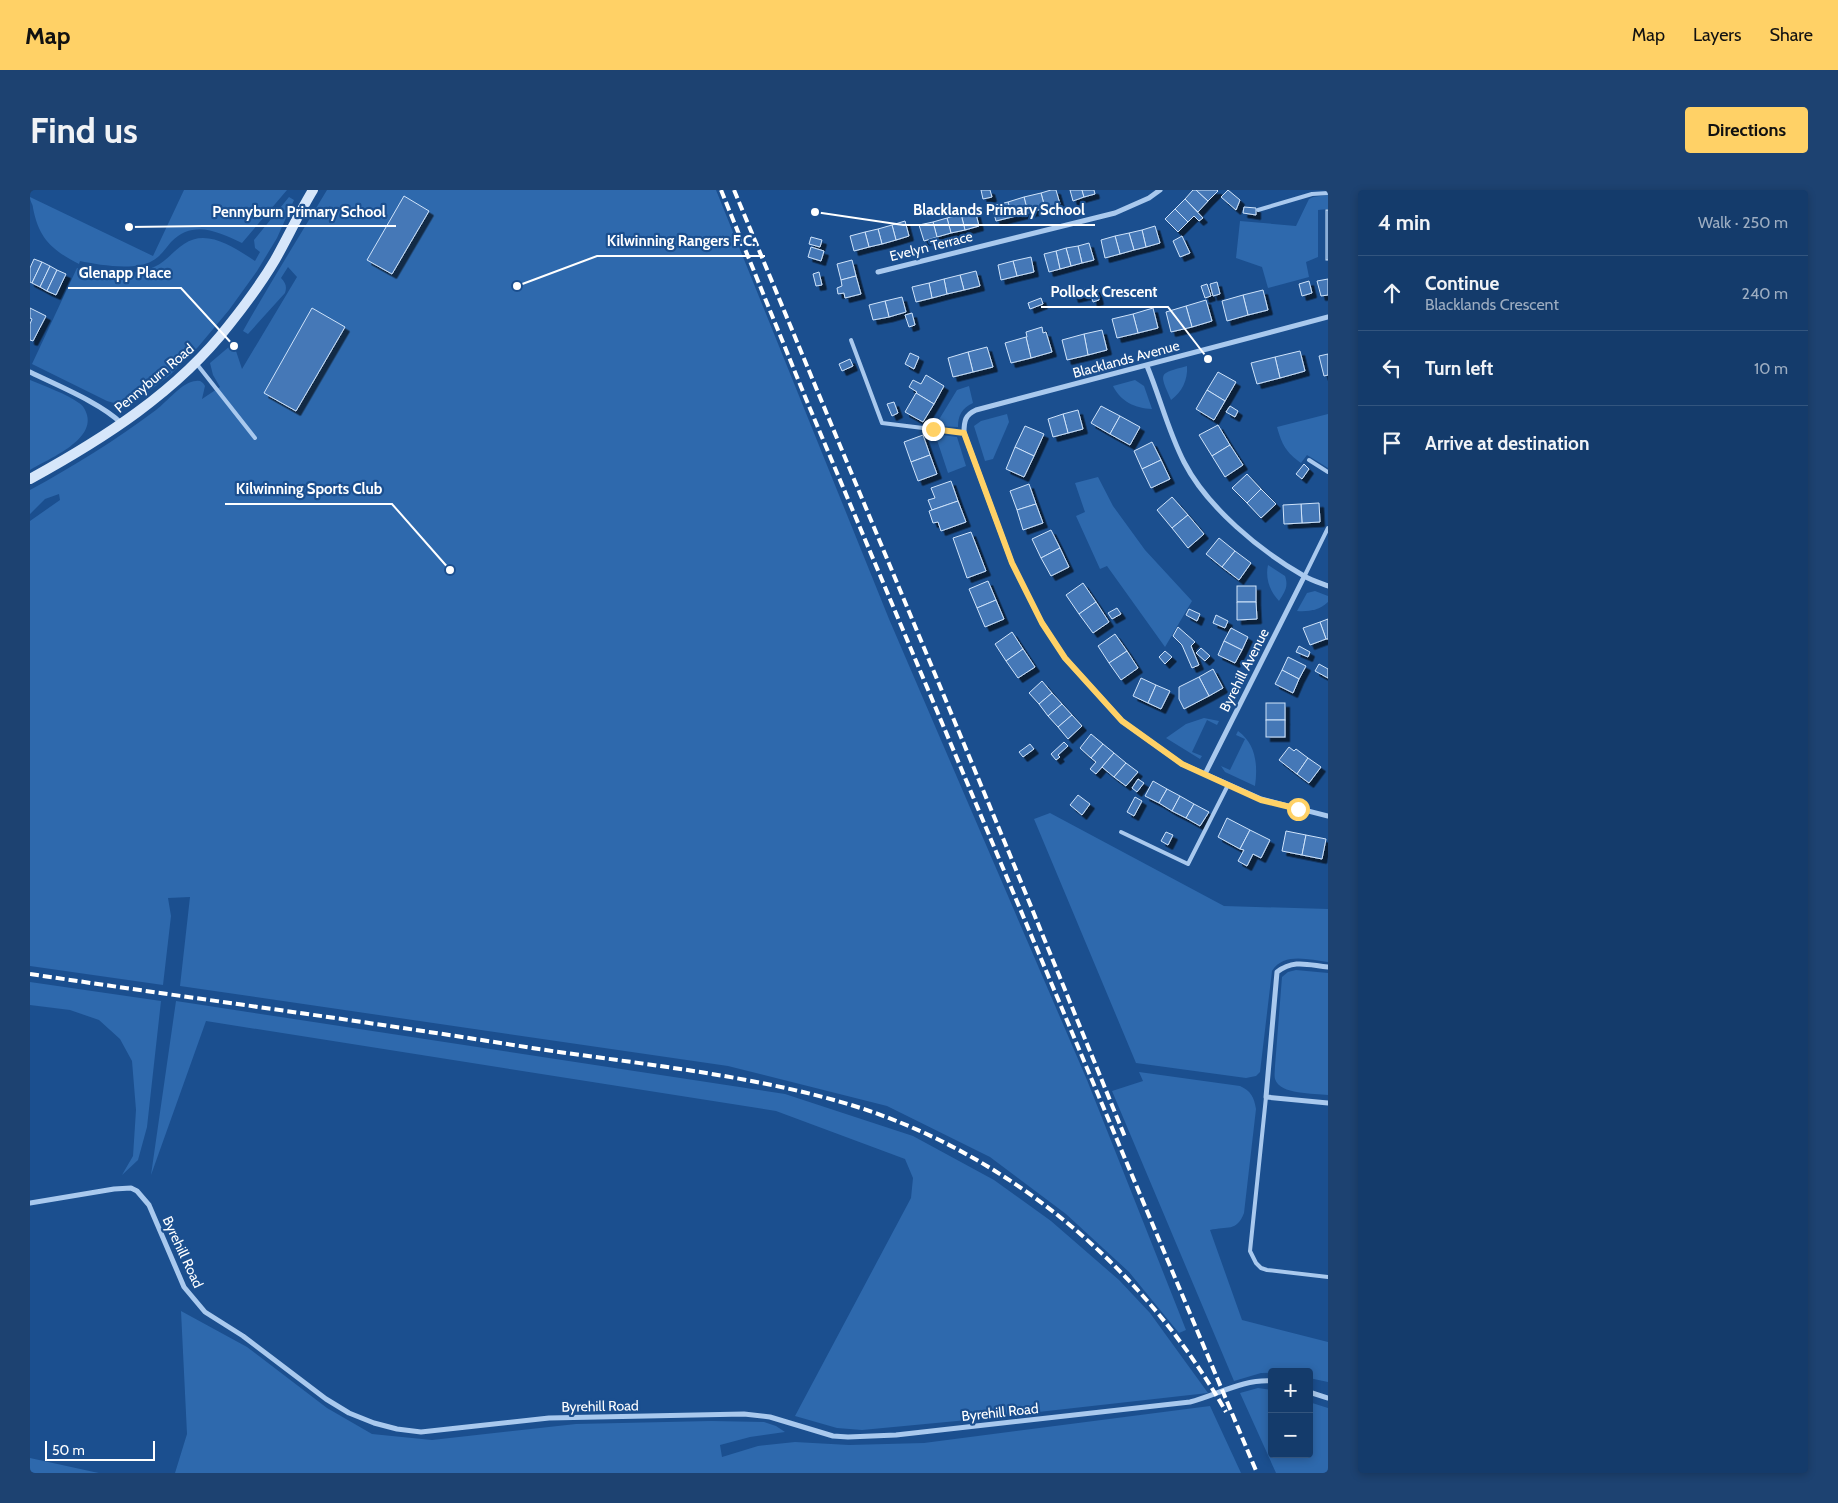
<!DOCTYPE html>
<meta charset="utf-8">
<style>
body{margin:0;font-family:Cabin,sans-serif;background:#1d4271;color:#f1f3f6}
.controls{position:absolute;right:15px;bottom:15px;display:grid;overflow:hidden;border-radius:5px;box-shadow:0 2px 8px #0003}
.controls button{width:45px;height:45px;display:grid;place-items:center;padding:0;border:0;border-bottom:1px solid #33557e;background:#143b6b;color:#f1f3f6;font:25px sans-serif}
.scale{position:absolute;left:15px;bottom:12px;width:110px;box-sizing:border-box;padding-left:5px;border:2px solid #fff;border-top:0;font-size:14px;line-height:18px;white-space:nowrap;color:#fff;-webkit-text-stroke:4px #1b4f8f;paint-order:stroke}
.stop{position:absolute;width:15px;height:15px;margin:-11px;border:4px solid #ffd166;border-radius:50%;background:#fff}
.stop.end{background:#ffd166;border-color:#fff;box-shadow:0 1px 5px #0008}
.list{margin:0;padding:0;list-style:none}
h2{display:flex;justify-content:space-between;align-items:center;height:65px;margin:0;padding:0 20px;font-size:21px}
h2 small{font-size:16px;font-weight:400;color:#9dadc1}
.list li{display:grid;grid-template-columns:32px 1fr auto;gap:15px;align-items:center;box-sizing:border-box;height:75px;padding:0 20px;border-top:1px solid #33557e}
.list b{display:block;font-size:19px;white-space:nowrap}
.list p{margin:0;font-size:16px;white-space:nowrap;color:#9dadc1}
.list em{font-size:16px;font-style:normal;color:#9dadc1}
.icon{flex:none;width:28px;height:28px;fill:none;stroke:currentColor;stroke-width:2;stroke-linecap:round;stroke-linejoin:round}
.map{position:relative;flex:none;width:1298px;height:1283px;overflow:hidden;border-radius:5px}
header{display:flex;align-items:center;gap:30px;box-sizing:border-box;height:70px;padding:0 25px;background:#ffd166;color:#111}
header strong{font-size:24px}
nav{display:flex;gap:28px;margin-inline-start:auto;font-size:18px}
.intro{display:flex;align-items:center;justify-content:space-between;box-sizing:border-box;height:120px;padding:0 30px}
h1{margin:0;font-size:35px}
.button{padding:12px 22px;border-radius:5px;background:#ffd166;color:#111;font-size:18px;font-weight:700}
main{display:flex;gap:30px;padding:0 30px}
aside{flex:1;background:#143b6b;border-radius:5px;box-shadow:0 2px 8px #0003}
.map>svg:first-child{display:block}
</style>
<header>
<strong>Map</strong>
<nav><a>Map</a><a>Layers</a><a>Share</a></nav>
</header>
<div class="intro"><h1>Find us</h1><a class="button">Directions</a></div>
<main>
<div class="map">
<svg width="1298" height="1283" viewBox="0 0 1298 1283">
<defs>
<filter id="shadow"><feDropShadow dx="4.5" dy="4.5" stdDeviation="0" flood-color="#0009"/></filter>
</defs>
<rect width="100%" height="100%" fill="#1b4f8f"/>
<!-- green -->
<g fill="#2e69ad">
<path d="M154,0H257L212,53C188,42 164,29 141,52C135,59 131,66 122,71C105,81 69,75 50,71L49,74C22,60 9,49 3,18C3,14 0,12 0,7L123,66Z"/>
<path d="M297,0H686L859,429L1057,890L1156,1140L1149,1143L1099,1082L1036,1024L960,967L857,916L698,876L150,796L160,707L138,708L141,726L133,795L0,776V331L30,310L29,304L15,309L0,324V300C44,276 86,250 126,220C137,212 153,191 166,191C170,190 173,192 175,196L172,209L190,197L183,185L180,173L200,156L206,161L212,179L267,87L258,77L251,88C256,93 257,97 255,103L218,144L213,141C240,93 269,47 297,0Z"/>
<polygon points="1298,5 1298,19 1288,20 1288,67 1276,72 1279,87 1238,98 1232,77 1206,68 1210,31 1266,36 1279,9 1283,7"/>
<path d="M259,7L264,10L247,48L227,81L199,120L168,157L141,184L109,209L101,214L84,213L77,211L2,174L47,78C54,80 62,83 70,84C84,85 111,83 124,77C136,72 143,61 154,54C177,38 205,58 225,71L230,62L225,58L224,50Z"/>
<path d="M1157,176C1158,190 1152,202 1141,210C1129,182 1128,184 1157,176Z"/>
<path d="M0,190C14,196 37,204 49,213C53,215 56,221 57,225C64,251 18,269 0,280Z"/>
<path d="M1105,190L1114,196L1122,219C1105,218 1091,212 1083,196Z"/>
<path d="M939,196L943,213C932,218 928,225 928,237L905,236L927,200Z"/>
<polygon points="977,224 979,232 963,269 955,271 944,236 951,231"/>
<path d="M1298,224V278L1277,265L1271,273C1256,262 1252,255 1247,237Z"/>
<polygon points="905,244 927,247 936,276 918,283"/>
<polygon points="1068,287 1083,316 1115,360 1162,411 1135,457 1077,376 1070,379 1046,326 1055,322 1045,293"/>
<path d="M1238,375L1255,386C1259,397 1254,403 1249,411C1240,401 1235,389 1238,375Z"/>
<path d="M1285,401L1298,406V412C1290,420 1278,422 1267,421L1277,403Z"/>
<polygon points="1174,528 1189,531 1187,535 1177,530 1162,562 1172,566 1170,569 1136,548 1156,534"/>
<path d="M1208,541C1226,554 1228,575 1225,596L1195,582L1191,576L1200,580L1215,549L1206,545Z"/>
<path d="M1020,623L1194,716L1298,719V772C1279,770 1254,762 1242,781L1230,882L1226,886L1216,888L1106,873L1004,629Z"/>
<path d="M1266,780L1298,783V905C1284,903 1250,905 1245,889C1244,885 1245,880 1245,876L1252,787L1258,782Z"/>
<polygon points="0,792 131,811 117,937 108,970 92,985 103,966 106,920 102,871 90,849 69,830 40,820 0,815"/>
<polygon points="146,811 755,904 883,946 964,990 1021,1031 1089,1090 1120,1123 1178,1203 927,1231 832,1240 807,1238 765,1226 881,1008 883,988 875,969 746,921 176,831 121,985"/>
<path d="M1109,882L1210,896C1221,901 1224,907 1226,919L1214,1023C1207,1042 1197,1036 1180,1040L1212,1130L1298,1152V1192L1279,1188V1182L1231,1183L1204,1191L1082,901L1113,891Z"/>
<polygon points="151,1121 217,1157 297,1218 342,1244 402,1250 546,1234 681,1231 734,1232 746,1236 755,1242 720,1247 690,1255 692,1267 728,1256 765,1252 819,1255 894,1253 1180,1216 1211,1283 145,1283 157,1244"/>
<polygon points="1228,1198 1242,1200 1242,1264 1279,1264 1279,1212 1298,1218 1298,1283 1246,1283 1210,1203"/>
<polygon points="0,1268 64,1282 69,1283 0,1283"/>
</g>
<!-- building -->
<g fill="#4478b7" stroke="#cfe3fa" filter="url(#shadow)">
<polygon points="951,0 960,0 962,7 953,9"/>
<polygon points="1021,0 1026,0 1030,14 1015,18 1011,3"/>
<polygon points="1040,0 1052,0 1054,7 1043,11"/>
<polygon points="1052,0 1064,0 1065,4 1054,7"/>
<polygon points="1163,0 1166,0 1178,11 1168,22 1155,9"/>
<polygon points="1166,0 1187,0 1188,1 1178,11"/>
<polygon points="1198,0 1210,10 1206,20 1191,7"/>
<polygon points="1011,3 1015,18 998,23 994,7"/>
<polygon points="374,6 399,21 362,84 337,70"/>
<polygon points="994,7 998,23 982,27 978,12"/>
<polygon points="1155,9 1173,28 1169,31 1164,26 1158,32 1145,19"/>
<polygon points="978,12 982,27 966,31 962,16"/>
<polygon points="1214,17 1226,18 1226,25 1213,23"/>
<polygon points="1145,19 1158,32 1148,42 1135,29"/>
<polygon points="945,20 949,36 935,40 931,24"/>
<rect x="1296" y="20" width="2" height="50"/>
<polygon points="931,24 935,40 921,43 917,28"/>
<polygon points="917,28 921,43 907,47 903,32"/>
<polygon points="875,31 879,46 866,50 862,35"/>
<polygon points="903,32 907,47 894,51 889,35"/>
<polygon points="862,35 866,50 852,54 848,39"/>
<polygon points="1125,36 1130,53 1116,57 1112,40"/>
<polygon points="848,39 852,54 839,57 835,42"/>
<polygon points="1112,40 1116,57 1104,60 1099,43"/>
<polygon points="835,42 839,57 824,61 820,46"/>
<polygon points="1099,43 1104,60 1090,64 1085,46"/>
<polygon points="1085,46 1090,64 1075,68 1071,50"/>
<polygon points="1152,46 1160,63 1150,67 1143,51"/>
<polygon points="781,47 792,50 790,57 779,54"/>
<polygon points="1059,53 1064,70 1052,73 1048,56"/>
<polygon points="1048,56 1052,73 1041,76 1036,58"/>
<polygon points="781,57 794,61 791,71 778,67"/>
<polygon points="1036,58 1041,76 1030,79 1026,61"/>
<polygon points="1026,61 1030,79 1019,82 1014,64"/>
<polygon points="1001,67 1004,82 987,86 983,71"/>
<polygon points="4,69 12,72 2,93 0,92 0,78"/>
<polygon points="822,70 826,86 811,90 807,74"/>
<polygon points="983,71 987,86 971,90 968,75"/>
<polygon points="12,72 20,76 10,97 2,93"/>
<polygon points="20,76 27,80 17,101 10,97"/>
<polygon points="27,80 36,84 26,105 17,101"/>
<polygon points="946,81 950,96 934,100 930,85"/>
<polygon points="789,82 792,95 786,96 783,84"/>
<polygon points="930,85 934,100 917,104 914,89"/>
<polygon points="826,86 831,104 815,108 814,103 808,104 807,98 812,96 811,90"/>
<polygon points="914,89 917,104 902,108 899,93"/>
<polygon points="1298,89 1298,105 1291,106 1287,91"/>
<polygon points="1279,91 1282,103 1272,106 1269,94"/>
<polygon points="1187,92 1190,104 1183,106 1180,94"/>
<polygon points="899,93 902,108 886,112 882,97"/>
<polygon points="1177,94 1181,106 1175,108 1171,96"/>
<polygon points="1066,98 1069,110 1063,112 1060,99"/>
<polygon points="1055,99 1057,105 1044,108 1042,102"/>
<polygon points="1233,100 1238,120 1218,125 1213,105"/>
<polygon points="1213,105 1218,125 1197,131 1192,111"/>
<polygon points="872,107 876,122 859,127 855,111"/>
<polygon points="1011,108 1013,114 1000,119 998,113"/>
<polygon points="1176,110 1182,131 1162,137 1156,116"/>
<polygon points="855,111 859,127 843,130 839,115"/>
<polygon points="1156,116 1162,137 1141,142 1136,122"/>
<polygon points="0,118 16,126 3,151 0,150 0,134 2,129 0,128"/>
<polygon points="282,118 315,137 266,221 234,203"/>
<polygon points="1123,118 1128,138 1108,143 1103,124"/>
<polygon points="882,123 885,135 879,137 875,125"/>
<polygon points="1103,124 1108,143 1087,148 1082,129"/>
<polygon points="1012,137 1013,143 1016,142 1022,162 1001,168 996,147 997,147 996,142"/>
<polygon points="1072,140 1077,160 1058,165 1054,144"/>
<polygon points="1054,144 1058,165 1037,170 1032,150"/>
<polygon points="996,147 1001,168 981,173 975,153"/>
<polygon points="957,157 963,177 943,182 938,162"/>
<polygon points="1270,161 1275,181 1250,188 1245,167"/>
<polygon points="938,162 943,182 923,187 918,168"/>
<polygon points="880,163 889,167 884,179 875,174"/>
<polygon points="1298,164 1298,185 1294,186 1289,166"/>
<polygon points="1245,167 1250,188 1227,194 1221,173"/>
<polygon points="820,169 823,176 812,181 809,174"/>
<polygon points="1188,182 1206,192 1195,211 1177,200"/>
<polygon points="896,185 914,196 904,214 886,203 887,202 879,197 883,190 891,194"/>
<polygon points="1177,200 1195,211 1184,230 1166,219"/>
<polygon points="886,203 904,214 893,232 875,222"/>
<polygon points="864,212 868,223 862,226 857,214"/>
<polygon points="1071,216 1090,226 1080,244 1061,233"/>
<polygon points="1200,216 1208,221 1205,227 1196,222"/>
<polygon points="1048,220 1053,239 1038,243 1033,224"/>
<polygon points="1033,224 1038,243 1023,247 1018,229"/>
<polygon points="1090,226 1110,237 1100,255 1080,244"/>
<polygon points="1188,235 1200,255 1182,266 1169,245"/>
<polygon points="995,236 1014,244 1004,266 985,257"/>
<polygon points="893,245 900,265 881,272 874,252"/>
<polygon points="1122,252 1131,270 1112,279 1104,261"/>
<polygon points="1200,255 1213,275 1195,287 1182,266"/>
<polygon points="985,257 1004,266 994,287 976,279"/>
<polygon points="900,265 907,284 888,291 881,272"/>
<polygon points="1131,270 1140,289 1121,298 1112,279"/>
<polygon points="1274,274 1279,279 1272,289 1266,284"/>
<polygon points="1217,284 1231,299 1217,313 1202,298"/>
<polygon points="921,291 928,311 902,320 898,310 905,308 901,298"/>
<polygon points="999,294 1006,314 987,320 980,301"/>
<polygon points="1231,299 1246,314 1231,328 1217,313"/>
<polygon points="1142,307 1158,325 1142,338 1127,320"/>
<polygon points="928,311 936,332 911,341 908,332 903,333 899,321"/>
<polygon points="1289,313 1290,332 1272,333 1271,314"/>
<polygon points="1006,314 1013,333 993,340 987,320"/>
<polygon points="1271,314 1272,333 1254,334 1253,315"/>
<polygon points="1158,325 1174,344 1158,358 1142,338"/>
<polygon points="1021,340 1030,358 1011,368 1002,349"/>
<polygon points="941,342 956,381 937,388 923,348"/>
<polygon points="1189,348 1205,361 1192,377 1176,364"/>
<polygon points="1030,358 1039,377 1021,386 1011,368"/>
<polygon points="1205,361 1221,373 1209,390 1192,377"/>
<polygon points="958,391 966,410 947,418 939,399"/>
<polygon points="1053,393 1066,412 1049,424 1036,405"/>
<rect x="1207" y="396" width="19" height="16"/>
<polygon points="966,410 974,429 955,437 947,418"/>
<polygon points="1066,412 1079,432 1063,443 1049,424"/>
<polygon points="1207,412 1226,412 1227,429 1207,430"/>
<polygon points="1087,418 1091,424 1082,429 1078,423"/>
<polygon points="1159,419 1170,424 1167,431 1156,425"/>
<polygon points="1186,425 1198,431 1195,438 1183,433"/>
<polygon points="1298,429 1298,449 1296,449 1290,432"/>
<polygon points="1290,432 1296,449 1280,455 1273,438"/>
<polygon points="1148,437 1165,452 1161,456 1169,475 1162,478 1152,455 1143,446"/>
<polygon points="1201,438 1218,447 1212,460 1194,451"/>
<polygon points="982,442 993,459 976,471 965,454"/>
<polygon points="1085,444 1097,461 1079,473 1068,456"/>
<polygon points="1194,451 1212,460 1205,473 1188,465"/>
<polygon points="1269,456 1280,462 1278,467 1266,462"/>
<polygon points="1171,458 1180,466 1175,471 1166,463"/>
<polygon points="993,459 1005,477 988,488 976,471"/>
<polygon points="1097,461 1108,478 1091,490 1079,473"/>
<polygon points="1135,461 1142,467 1135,474 1129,467"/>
<polygon points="1258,467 1276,476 1269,489 1252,480"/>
<polygon points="1289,474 1298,479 1298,488 1285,481"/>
<polygon points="1183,479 1193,498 1179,506 1169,487"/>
<polygon points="1252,480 1269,489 1263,503 1245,494"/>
<polygon points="1169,487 1179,506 1154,519 1149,509 1149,497"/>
<polygon points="1111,488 1126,495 1118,513 1103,506"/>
<polygon points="1012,491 1022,503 1009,514 999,503"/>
<polygon points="1126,495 1140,501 1131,519 1118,513"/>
<polygon points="1022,503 1032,514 1018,526 1009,514"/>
<rect x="1236" y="513" width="19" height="17"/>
<polygon points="1032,514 1042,525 1028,537 1018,526"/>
<polygon points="1042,525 1052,536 1038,549 1028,537"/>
<rect x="1236" y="530" width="19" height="17"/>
<polygon points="1061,544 1073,554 1061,568 1050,558"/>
<polygon points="1034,552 1038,556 1028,565 1030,567 1026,570 1021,564"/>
<polygon points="1000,554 1004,559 993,567 989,562"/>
<polygon points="1073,554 1084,563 1066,584 1060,579 1066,572 1061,568"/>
<polygon points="1259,557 1264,561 1266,559 1278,568 1267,584 1249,570"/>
<polygon points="1084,563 1096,573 1084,587 1072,577"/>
<polygon points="1278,568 1291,577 1279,593 1267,584"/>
<polygon points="1096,573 1108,582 1096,596 1084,587"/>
<polygon points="1108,589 1114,593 1107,602 1102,598"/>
<polygon points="1123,591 1137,599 1129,613 1115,606"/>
<polygon points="1137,599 1150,606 1142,621 1129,613"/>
<polygon points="1048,605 1060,614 1052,625 1040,615"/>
<polygon points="1150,606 1164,614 1156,628 1142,621"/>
<polygon points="1105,607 1112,611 1104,626 1097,622"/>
<polygon points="1164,614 1179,622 1170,636 1156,628"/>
<polygon points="1197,628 1220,640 1210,659 1188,647"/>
<polygon points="1220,640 1240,650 1231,668 1223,664 1217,676 1208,671 1214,660 1210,659"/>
<polygon points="1256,641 1276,645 1272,665 1252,661"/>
<polygon points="1136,642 1143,645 1138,655 1131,651"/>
<polygon points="1276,645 1296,649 1292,669 1272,665"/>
</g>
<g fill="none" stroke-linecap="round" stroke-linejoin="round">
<!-- lane -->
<g stroke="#a9c9ee" stroke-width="4">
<polyline points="1228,20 1282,4 1298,3"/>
<polyline points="821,150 852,233 934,243"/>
<polyline points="166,173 225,248"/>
<polyline points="1279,270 1298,282"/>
<polyline points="1274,387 1298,338"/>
<polyline points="1091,642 1158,674 1198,595"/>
<polyline points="1236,907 1220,1061 1226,1073 1231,1078 1237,1080 1298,1087"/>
</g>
<!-- street -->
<g stroke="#a9c9ee" stroke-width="5">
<polyline points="848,82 1085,23 1119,8 1130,0"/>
<path d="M1298,127L946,220C935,225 934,231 934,243L982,373L1012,433L1035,468L1092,531L1152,574L1175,584L1231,609L1298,626"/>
<path d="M1117,176C1130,207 1138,241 1154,272C1177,317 1230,361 1274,386C1281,390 1290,393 1298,396"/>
<path d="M0,182C26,195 71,213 91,233"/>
<polyline points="1175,584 1274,387"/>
<path d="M1298,777C1278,775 1264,769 1247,782L1236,907L1298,913"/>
<path d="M0,1013L84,999L101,998L107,1001L119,1015L154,1097L175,1122L213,1146L296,1209L319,1223L344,1233L367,1239L391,1242L519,1228L714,1224L740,1227L803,1246L818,1247L866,1245L1160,1212C1187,1205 1213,1189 1242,1191"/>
<polyline points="1279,1202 1298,1208"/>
</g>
<!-- secondary -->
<path stroke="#d6e6fa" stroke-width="10" d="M0,289C73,249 147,202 199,135C215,115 232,92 245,70C258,47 269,23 283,0"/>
<!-- rail -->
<g stroke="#fff" stroke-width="4" stroke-dasharray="9 4" stroke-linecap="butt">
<polyline points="691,0 776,209 1227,1283"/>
<polyline points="704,0 980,665 1095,947"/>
<path d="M0,784C167,809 335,831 502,858C601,873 707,883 804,910C968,955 1112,1073 1196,1222"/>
</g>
</g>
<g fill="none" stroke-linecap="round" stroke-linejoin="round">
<!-- route -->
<polyline stroke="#ffd166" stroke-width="6" points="903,239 934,243 982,373 1012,433 1035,468 1092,531 1152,574 1231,610 1268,619"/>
</g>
<g text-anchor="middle" stroke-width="4.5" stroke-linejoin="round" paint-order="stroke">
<!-- street labels -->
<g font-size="14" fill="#fff" stroke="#1b4f8f">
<text transform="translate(901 56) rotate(-14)" y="5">Evelyn Terrace</text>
<text transform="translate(1096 169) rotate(-15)" y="5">Blacklands Avenue</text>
<text transform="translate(124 188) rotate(-40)" y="5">Pennyburn Road</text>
<text transform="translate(1214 480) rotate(-63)" y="5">Byrehill Avenue</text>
<text transform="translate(153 1062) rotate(65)" y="5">Byrehill Road</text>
<text transform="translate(570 1216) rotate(-1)" y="5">Byrehill Road</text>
<text transform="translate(970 1222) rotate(-6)" y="5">Byrehill Road</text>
</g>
</g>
<!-- callouts -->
<path fill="none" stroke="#fff" stroke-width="2" d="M785 22L873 35H1065M99 37L173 36H366M487 96L567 66H735M204 156L151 98H38M1178 169L1138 117H1011M420 380L362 314H195"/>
<g fill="#fff" stroke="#1b4f8f" stroke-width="2">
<circle cx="785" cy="22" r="5"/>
<circle cx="99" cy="37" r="5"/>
<circle cx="487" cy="96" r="5"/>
<circle cx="204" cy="156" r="5"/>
<circle cx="1178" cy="169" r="5"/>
<circle cx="420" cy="380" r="5"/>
</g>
<g font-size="15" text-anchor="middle" font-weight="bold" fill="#fff" stroke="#1b4f8f" stroke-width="4.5" stroke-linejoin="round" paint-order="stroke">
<text x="969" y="25">Blacklands Primary School</text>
<text x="269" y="27">Pennyburn Primary School</text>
<text x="651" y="56">Kilwinning Rangers F.C.</text>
<text x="95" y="88">Glenapp Place</text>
<text x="1074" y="107">Pollock Crescent</text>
<text x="279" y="304">Kilwinning Sports Club</text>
</g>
</svg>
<div class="controls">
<button>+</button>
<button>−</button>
</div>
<div class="scale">50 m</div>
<div class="stop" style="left:1268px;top:619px"></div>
<div class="stop end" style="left:903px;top:239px"></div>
</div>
<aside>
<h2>4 min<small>Walk · 250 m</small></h2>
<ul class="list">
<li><svg class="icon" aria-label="ahead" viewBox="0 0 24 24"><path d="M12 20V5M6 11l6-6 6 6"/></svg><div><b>Continue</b><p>Blacklands Crescent</p></div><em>240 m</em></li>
<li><svg class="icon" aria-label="left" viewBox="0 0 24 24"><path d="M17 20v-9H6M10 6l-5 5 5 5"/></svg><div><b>Turn left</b></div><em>10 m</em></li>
<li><svg class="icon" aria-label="arrive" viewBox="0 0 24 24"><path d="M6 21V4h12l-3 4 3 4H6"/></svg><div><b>Arrive at destination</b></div></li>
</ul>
</aside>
</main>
